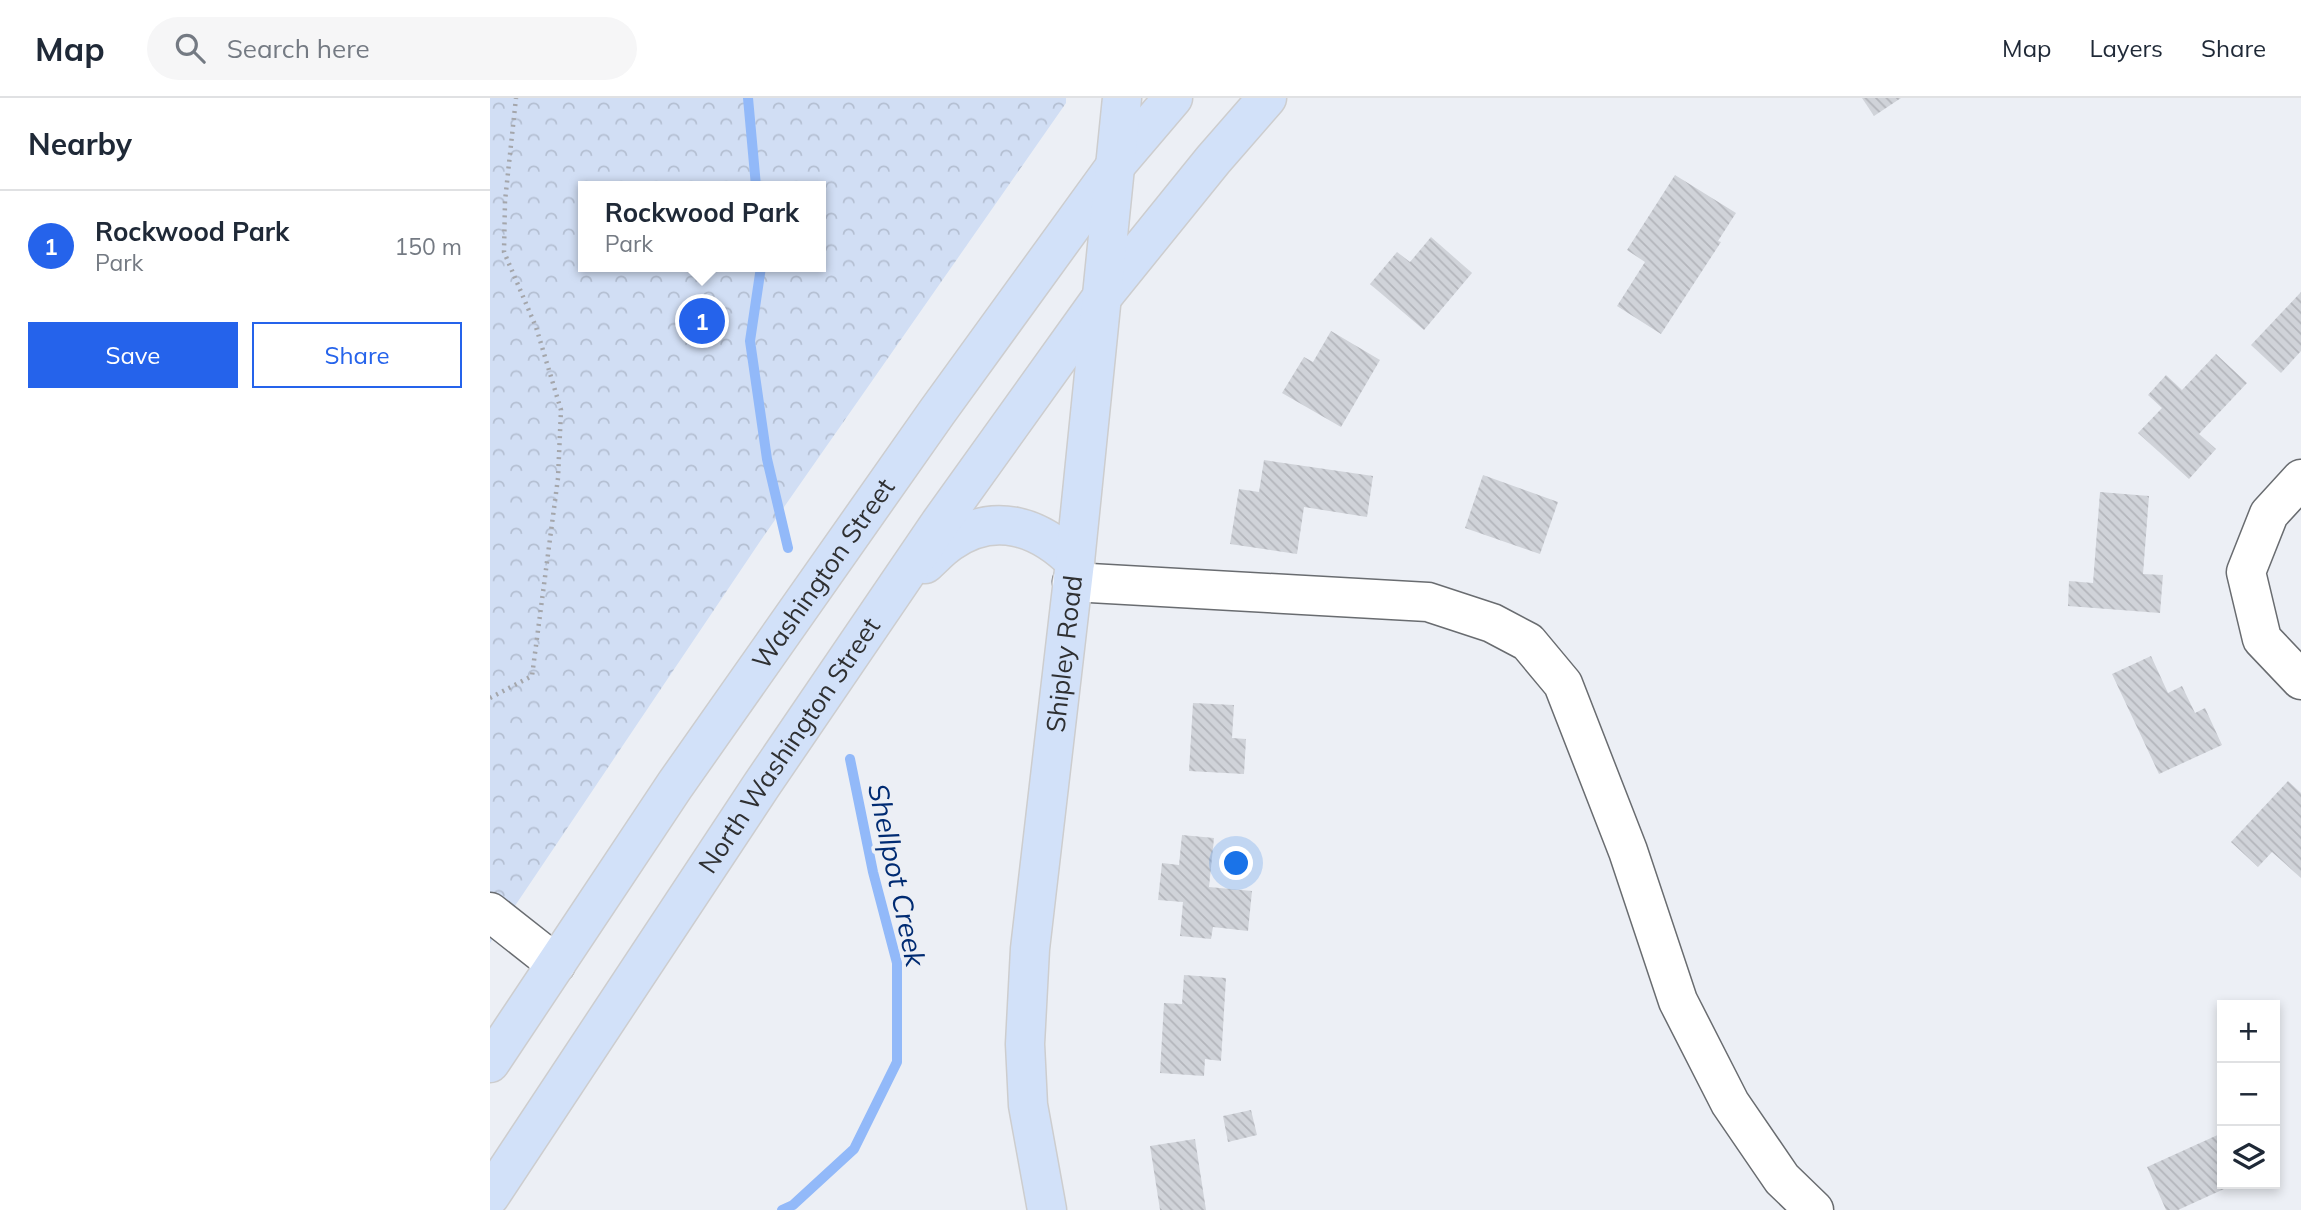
<!DOCTYPE html>
<meta charset="utf-8">
<style>
body{margin:0;font-family:Mulish,sans-serif;background:#f6f6f7;color:#1f2937}
.controls{position:absolute;right:21px;bottom:21px;display:grid;overflow:hidden;border-radius:0px;box-shadow:0 4px 10px #0003}
.controls button{width:63px;height:63px;display:grid;place-items:center;padding:0;border:0;border-bottom:2px solid #e0e1e3;background:#fff;color:#1f2937;font:35px sans-serif}
.you{position:absolute;left:747px;top:766px;width:24px;height:24px;margin:-18px;border:5px solid #fff;border-radius:50%;background:#1a73e8;box-shadow:0 0 0 10px #1a73e833}
.badge{display:grid;place-items:center;width:46px;height:46px;border-radius:50%;background:#2563eb;color:#fff;font-size:23px;font-weight:700}
.pin{position:absolute;translate:-50% -50%;border:4px solid #fff;box-shadow:0 2px 7px #0006}
.popup{position:absolute;left:88px;top:83px;width:248px;height:91px;box-sizing:border-box;display:grid;place-content:center;border-radius:0px;background:#fff;filter:drop-shadow(0 2px 5px #0005);font-size:23px;white-space:nowrap;color:#747a83}
.popup b{font-size:26px;color:#1f2937}
.popup::after{content:'';position:absolute;left:50%;top:100%;margin-left:-14px;border:14px solid transparent;border-top-color:#fff}
.list{margin:0;padding:0;list-style:none}
h2{display:flex;justify-content:space-between;align-items:center;height:91px;margin:0;padding:0 28px;font-size:30px}
h2 small{font-size:23px;font-weight:400;color:#747a83}
.list li{display:grid;grid-template-columns:46px 1fr auto;gap:21px;align-items:center;box-sizing:border-box;height:112px;padding:0 28px;border-top:2px solid #e0e1e3}
.list b{display:block;font-size:26px;white-space:nowrap}
.list p{margin:0;font-size:23px;white-space:nowrap;color:#747a83}
.list em{font-size:23px;font-style:normal;color:#747a83}
.actions{display:flex;gap:14px;padding:21px 28px}
.actions a{flex:1;padding:16px 0;border:2px solid #2563eb;border-radius:0px;text-align:center;font-size:24px;color:#2563eb}
.actions .main{background:#2563eb;color:#fff}
.icon{flex:none;width:38px;height:38px;fill:none;stroke:currentColor;stroke-width:2;stroke-linecap:round;stroke-linejoin:round}
.map{position:relative;flex:none;width:1811px;height:1112px;overflow:hidden}
header{display:flex;align-items:center;gap:42px;box-sizing:border-box;height:98px;padding:0 35px;background:#fff;border-bottom:2px solid #e0e1e3}
header strong{font-size:33px}
nav{display:flex;gap:38px;margin-inline-start:auto;font-size:24px}
.search{width:490px;height:63px;background:#f6f6f7;display:flex;align-items:center;gap:18px;box-sizing:border-box;padding:0 24px;border-radius:38px;color:#747a83;font-size:26px}
main{display:flex}
aside{flex:1;background:#fff}
.map>svg:first-child{display:block}
</style>
<header>
<strong>Map</strong>
<div class="search"><svg class="icon" aria-label="search" viewBox="0 0 24 24"><circle cx="10" cy="10" r="6"/><path d="M15 15l6 6"/></svg>Search here</div>
<nav><a>Map</a><a>Layers</a><a>Share</a></nav>
</header>
<main>
<aside>
<h2>Nearby<small></small></h2>
<ul class="list">
<li><span class="badge">1</span><div><b>Rockwood Park</b><p>Park</p></div><em>150 m</em></li>
</ul>
<div class="actions"><a class="main">Save</a><a>Share</a></div>
</aside>
<div class="map">
<svg width="1811" height="1112" viewBox="0 0 1811 1112">
<defs>
<pattern id="park-crowns" width="20" height="18" patternUnits="userSpaceOnUse" patternTransform="scale(1.75)"><rect width="20" height="18" fill="#d1def4"/><path d="M2 6a3 3 0 1 1 6 0M12 15a3 3 0 1 1 6 0" fill="none" stroke="#b4bfd2"/></pattern>
<pattern id="building-back-hatch" width="6" height="6" patternUnits="userSpaceOnUse" patternTransform="scale(1.75)"><rect width="6" height="6" fill="#d0d3d9"/><path d="M-1 5l2 2M0 0l6 6M5-1l2 2" fill="none" stroke="#b3b5bb"/></pattern>
</defs>
<rect width="100%" height="100%" fill="#eceff5"/>
<!-- park -->
<path fill="url(#park-crowns)" fill-rule="evenodd" d="M0,0H576V5L271,442L0,845ZM93,88H331V169H93Z"/>
<g fill="none" stroke-linecap="round" stroke-linejoin="round">
<!-- stream -->
<g stroke="#92b9f9" stroke-width="10">
<polyline points="258,0 266,88"/>
<polyline points="271,169 260,243 277,361 298,450"/>
<polyline points="292,1112 303,1107 364,1051 407,964 407,865 383,774 360,661"/>
</g>
</g>
<!-- building -->
<g fill="url(#building-back-hatch)">
<polygon points="1372,0 1411,0 1384,18"/>
<polygon points="1185,77 1246,115 1228,143 1231,144 1171,236 1127,208 1155,164 1137,152"/>
<polygon points="941,139 982,175 934,232 880,186 907,154 920,164"/>
<polygon points="1811,194 1811,253 1791,275 1761,247"/>
<polygon points="841,233 890,262 851,329 792,295 814,259 823,264"/>
<polygon points="1726,256 1757,285 1709,336 1726,351 1699,381 1648,335 1672,310 1658,297 1676,277 1692,292"/>
<polygon points="774,362 883,378 877,419 814,409 807,456 740,446 749,391 769,394"/>
<polygon points="993,377 1068,404 1050,456 975,430"/>
<polygon points="1610,394 1659,398 1653,476 1673,477 1670,515 1578,508 1579,483 1603,485"/>
<polygon points="1661,558 1678,595 1692,588 1705,615 1715,610 1732,647 1669,676 1622,576"/>
<polygon points="703,605 744,607 742,640 756,641 754,676 699,673"/>
<polygon points="1798,683 1811,695 1811,780 1782,754 1768,769 1741,744"/>
<polygon points="692,737 724,740 719,789 762,793 758,833 723,829 721,841 690,838 693,804 668,802 672,765 689,767"/>
<polygon points="694,877 736,880 731,963 715,961 714,978 670,975 674,905 692,906"/>
<polygon points="761,1012 767,1037 738,1044 733,1018"/>
<polygon points="1732,1035 1732,1086 1745,1086 1688,1112 1676,1112 1657,1069"/>
<polygon points="705,1041 716,1112 670,1112 660,1048"/>
</g>
<g fill="none" stroke-linecap="round" stroke-linejoin="round">
<!-- minor casing -->
<g stroke="#696c70" stroke-width="41">
<g id="minor">
<polyline points="1811,381 1779,416 1756,474 1772,541 1811,582"/>
<polyline points="582,484 938,504 1002,525 1038,544 1073,586 1138,753 1188,903 1240,1005 1292,1081 1324,1112"/>
<polyline points="0,814 66,866"/>
</g>
</g>
<!-- major casing -->
<g stroke="#cdcdce" stroke-width="41">
<g id="major">
<path d="M435,466C443,459 451,450 460,444C504,413 549,428 585,464"/>
<path id="s1" d="M0,965L185,687L447,314L626,67L683,0"/>
<path id="s2" d="M0,1098L271,688L450,425L609,203L723,62L777,0"/>
<path id="s3" d="M557,1112L538,1007L535,946L540,851L585,464L632,0"/>
</g>
</g>
<!-- path -->
<polyline stroke="#a4a6ab" stroke-width="4.5" stroke-dasharray="2 5" stroke-linecap="butt" points="0,600 42,578 68,380 71,312 46,229 14,154 15,103 26,0"/>
<!-- minor -->
<use href="#minor" stroke="#fff" stroke-width="38"/>
<!-- major -->
<use href="#major" stroke="#d2e1f9" stroke-width="38"/>
</g>
<g text-anchor="middle" stroke-width="7" stroke-linejoin="round" paint-order="stroke">
<!-- street labels -->
<g font-size="26" fill="#2f3032" stroke="#eceff5">
<text dy="9" stroke="none"><textPath href="#s1" startOffset="592">Washington Street</textPath></text>
<text dy="9" stroke="none"><textPath href="#s3" startOffset="560">Shipley Road</textPath></text>
<text dy="9" stroke="none"><textPath href="#s2" startOffset="541">North Washington Street</textPath></text>
</g>
<!-- water labels -->
<g font-size="28" font-style="italic" fill="#002b72" stroke="#eceff5">
<text transform="translate(407 777) rotate(78)" y="10">Shellpot Creek</text>
</g>
</g>
</svg>
<div class="controls">
<button>+</button>
<button>−</button>
<button><svg class="icon" aria-label="layers" viewBox="0 0 24 24"><path d="M12 4l9 5-9 5-9-5zM3 14l9 5 9-5"/></svg></button>
</div>
<div class="you"></div>
<div class="pin badge" style="left:212px;top:223px">1</div>
<div class="popup"><b>Rockwood Park</b>Park</div>
</div>
</main>
